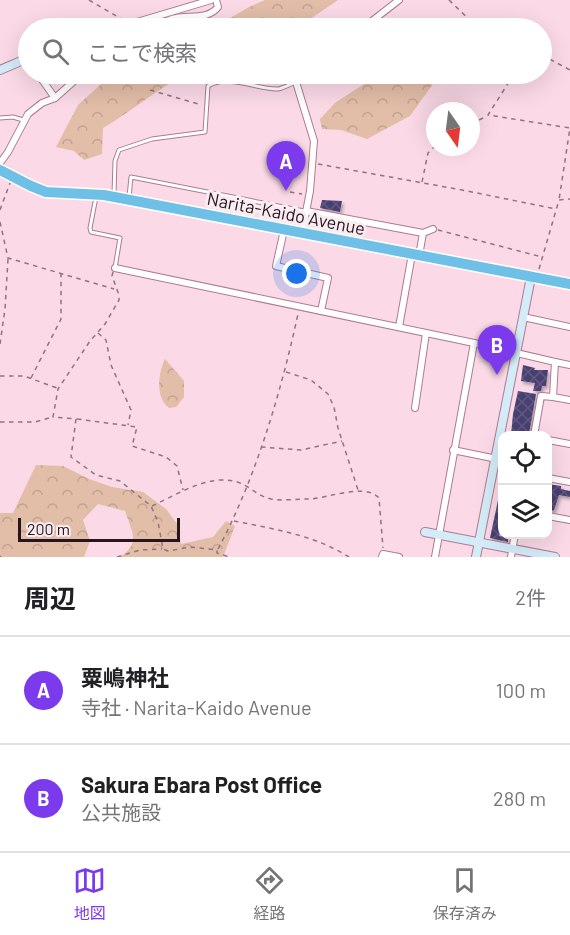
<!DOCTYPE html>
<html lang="ja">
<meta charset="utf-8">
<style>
body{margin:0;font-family:Barlow,"Noto Sans JP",sans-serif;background:#f6f6f6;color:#202124}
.controls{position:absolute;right:18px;bottom:18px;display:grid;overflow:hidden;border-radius:12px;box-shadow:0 6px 24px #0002}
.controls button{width:54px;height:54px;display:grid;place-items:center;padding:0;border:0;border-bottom:2px solid #e0e0e0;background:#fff;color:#202124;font:30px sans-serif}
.compass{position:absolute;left:426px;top:102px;width:54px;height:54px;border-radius:50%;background:#fff;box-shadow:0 6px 24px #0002;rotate:166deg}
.scale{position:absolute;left:18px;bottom:15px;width:162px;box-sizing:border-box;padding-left:6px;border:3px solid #27141d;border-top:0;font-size:16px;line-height:21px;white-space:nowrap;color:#27141d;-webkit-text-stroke:4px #f9edf2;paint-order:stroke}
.you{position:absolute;left:297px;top:274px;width:21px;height:21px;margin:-15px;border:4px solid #fff;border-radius:50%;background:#1a73e8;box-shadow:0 0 0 9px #1a73e833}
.badge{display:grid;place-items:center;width:39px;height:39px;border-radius:50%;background:#7c3aed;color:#fff;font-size:20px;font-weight:700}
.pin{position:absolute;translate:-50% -50px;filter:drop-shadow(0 2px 3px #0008)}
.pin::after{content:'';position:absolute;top:32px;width:21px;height:18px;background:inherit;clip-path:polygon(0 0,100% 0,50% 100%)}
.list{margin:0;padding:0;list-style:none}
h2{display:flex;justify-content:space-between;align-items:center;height:78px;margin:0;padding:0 24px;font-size:26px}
h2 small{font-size:20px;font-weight:400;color:#757577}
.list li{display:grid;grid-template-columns:39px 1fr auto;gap:18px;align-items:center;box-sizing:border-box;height:108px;padding:0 24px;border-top:2px solid #e0e0e0}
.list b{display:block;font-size:22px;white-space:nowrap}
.list p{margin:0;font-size:20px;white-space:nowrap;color:#757577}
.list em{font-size:20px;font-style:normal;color:#757577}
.icon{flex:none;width:33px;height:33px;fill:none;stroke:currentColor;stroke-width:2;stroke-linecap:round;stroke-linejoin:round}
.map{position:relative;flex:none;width:570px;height:557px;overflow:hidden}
.search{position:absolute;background:#fff;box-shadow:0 6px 24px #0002;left:18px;right:18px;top:18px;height:66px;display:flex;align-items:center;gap:15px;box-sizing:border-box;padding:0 21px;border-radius:33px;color:#757577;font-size:22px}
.sheet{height:294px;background:#fff}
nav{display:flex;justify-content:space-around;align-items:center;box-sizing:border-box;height:84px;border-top:2px solid #e0e0e0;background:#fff;font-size:16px;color:#757577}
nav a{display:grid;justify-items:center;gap:3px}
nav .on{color:#7c3aed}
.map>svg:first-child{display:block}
</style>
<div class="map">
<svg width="570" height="557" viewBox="0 0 570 557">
<defs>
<pattern id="forest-crowns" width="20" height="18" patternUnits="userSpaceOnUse" patternTransform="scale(1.5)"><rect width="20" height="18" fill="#e2bda8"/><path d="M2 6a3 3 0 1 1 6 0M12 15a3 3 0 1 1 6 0" fill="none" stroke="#c2a290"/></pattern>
<pattern id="building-cross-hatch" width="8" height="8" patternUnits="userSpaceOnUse" patternTransform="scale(1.5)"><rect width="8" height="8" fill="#494072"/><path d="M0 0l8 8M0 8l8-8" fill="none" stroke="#605881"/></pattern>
<filter id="shadow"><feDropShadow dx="2" dy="3" stdDeviation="1.5" flood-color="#0004"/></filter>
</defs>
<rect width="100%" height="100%" fill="#fbd9e7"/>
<!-- forest -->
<g fill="url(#forest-crowns)">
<polygon points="265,0 338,0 297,28 213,28 249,7"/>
<path d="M112,74H186C157,89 132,111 103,128L102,154L84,160L74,151L56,147L78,105Z"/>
<polygon points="380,74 438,74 438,77 410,116 367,139 341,130 322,129 320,119 336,102"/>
<path d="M165,359L184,381V397L176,407L169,408C155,398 158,373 165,359Z"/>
<path d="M36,465L63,466L89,479L112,487L143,492L166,509L178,525L181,544L213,537L226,521L235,526L223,557H120C141,543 132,532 125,511L98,504L83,520L90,541L84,557H0V513H13Z"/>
</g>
<!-- building -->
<g fill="url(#building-cross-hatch)" filter="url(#shadow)">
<polygon points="322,200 342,201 340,212 320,208"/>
<polygon points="523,365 535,368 534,370 548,370 546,386 542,386 541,391 533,391 535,383 521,381"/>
<polygon points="518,391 536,394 529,434 518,433 517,435 511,435 513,414"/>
<polygon points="548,484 561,486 561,489 570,491 570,497 559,495 554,510 551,511 548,511 552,491 548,489"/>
<polygon points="500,491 502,491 502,517 499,536 508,537 508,542 490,538"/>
</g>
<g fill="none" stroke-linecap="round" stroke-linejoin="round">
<!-- lane casing -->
<g stroke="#ae7b92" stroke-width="5">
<g id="lane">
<polyline points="0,118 13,117 23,120"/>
<path d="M114,194L115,161L119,150L152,139L205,132L208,86C230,73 256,90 278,89C284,88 290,84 296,82"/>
<polyline points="96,197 90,228 91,232 120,238 115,268"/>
<polyline points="129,197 131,177 304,211"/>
</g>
</g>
<!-- street casing -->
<g stroke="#ae7b92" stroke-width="8">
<g id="street">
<polyline points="127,25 211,0"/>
<path d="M153,28C161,24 168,19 176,18C190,15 208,20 218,7L216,0"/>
<polyline points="363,28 399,0"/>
<polyline points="38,74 55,98"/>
<polyline points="0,163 8,152 28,114 42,103 55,98 82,74"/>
<polyline points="306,211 423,233"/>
<polyline points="284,230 276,266 328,278 321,311"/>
<polyline points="302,233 310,191 314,141 296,82 306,74"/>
<polyline points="419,256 423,233 433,229"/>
<polyline points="115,268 474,343 555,362 553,397 541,396 534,436"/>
<polyline points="523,317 570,327"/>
<polyline points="399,327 412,254"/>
<polyline points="555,362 570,365"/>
<polyline points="553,397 570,400"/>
<polyline points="415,408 426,333"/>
<polyline points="548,440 570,444"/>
<polyline points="453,450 502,460"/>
<polyline points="548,478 570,482"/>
<polyline points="548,516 570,520"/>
<polyline points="382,557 383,554 399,557"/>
<polyline points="435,557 474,343"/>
<polyline points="511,557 515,534"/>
</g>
</g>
<!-- secondary casing -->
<g stroke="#ae7b92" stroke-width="10">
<g id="secondary">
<polyline points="117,28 127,25"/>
<polyline points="0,70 28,58"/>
<polyline points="425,532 555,557"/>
<polyline points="476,557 531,277"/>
</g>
</g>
<!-- highway casing -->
<g stroke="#fff" stroke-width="13">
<polyline id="highway" points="0,170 31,186 46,192 104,195 570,284"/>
</g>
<!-- path -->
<g stroke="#8f7580" stroke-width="1.5" stroke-dasharray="4.5 4.5" stroke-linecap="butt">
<polyline points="89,0 123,20"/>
<polyline points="449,0 478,28"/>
<polyline points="542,55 570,70"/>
<polyline points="514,74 488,115 570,128 559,200"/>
<polyline points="150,90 202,105"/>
<polyline points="471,124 487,116"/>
<polyline points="318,164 462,190 556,209"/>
<polyline points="422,182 428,153 435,146"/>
<polyline points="290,192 302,194"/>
<polyline points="0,210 10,183"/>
<polyline points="0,222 8,258 114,289"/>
<polyline points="438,230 542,257"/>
<polyline points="539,269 559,200 570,199"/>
<polyline points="113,272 112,276 119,295 119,300 105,324 90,341 58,389 53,417 76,419 71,457 96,475 120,481 151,506 158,522 163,549 168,551 191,547 217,550 217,553 229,557"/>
<polyline points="98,333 106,340 111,365 131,410 128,425"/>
<polyline points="0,344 5,309 8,259"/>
<polyline points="286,372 311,380 328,394 334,407 338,428 358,490"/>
<polyline points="0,376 24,376 57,388"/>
<polyline points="31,378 61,319 61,274"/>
<polyline points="77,419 137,427 132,446 166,457 177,466 183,490"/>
<polyline points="0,422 35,422 52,417"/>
<polyline points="261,447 301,450 342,441"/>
<path d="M152,506C174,496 195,482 220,480C248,479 252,495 271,499C282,501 296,499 308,499C327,499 364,482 379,498L383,548"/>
<path d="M234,521C274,529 314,535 349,557"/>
<path d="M218,549C256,478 281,392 298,314"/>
<polyline points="0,556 1,557"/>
<polyline points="117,557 140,550 162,549"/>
</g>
<!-- lane -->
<use href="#lane" stroke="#fff" stroke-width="3"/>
<!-- street -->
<use href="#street" stroke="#fff" stroke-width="6"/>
<!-- secondary -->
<use href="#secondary" stroke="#d4ecf8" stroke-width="8"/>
<!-- highway -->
<use href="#highway" stroke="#6ec0e7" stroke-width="10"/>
</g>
<g text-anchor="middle" stroke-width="6" stroke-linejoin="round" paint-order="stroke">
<!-- street labels -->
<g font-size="18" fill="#27141d" stroke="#f9edf2">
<text transform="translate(286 214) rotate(11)" y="6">Narita-Kaido Avenue</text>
</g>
</g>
</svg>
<div class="controls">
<button><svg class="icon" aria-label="locate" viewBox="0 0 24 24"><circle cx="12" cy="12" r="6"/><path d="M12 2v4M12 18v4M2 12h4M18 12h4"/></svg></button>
<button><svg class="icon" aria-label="layers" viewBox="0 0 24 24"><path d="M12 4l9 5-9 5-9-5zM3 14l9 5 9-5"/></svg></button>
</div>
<svg class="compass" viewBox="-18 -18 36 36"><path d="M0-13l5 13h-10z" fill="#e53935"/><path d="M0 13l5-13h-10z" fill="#757577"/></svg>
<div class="scale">200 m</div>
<div class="you"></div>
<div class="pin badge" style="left:286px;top:191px">A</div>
<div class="pin badge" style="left:497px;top:375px">B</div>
<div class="search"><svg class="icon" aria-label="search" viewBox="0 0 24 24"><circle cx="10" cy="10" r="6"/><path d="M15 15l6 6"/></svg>ここで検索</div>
</div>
<section class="sheet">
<h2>周辺<small>2件</small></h2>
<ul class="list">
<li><span class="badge">A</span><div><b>粟嶋神社</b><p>寺社 · Narita-Kaido Avenue</p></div><em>100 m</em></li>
<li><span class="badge">B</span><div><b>Sakura Ebara Post Office</b><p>公共施設</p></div><em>280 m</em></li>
</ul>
</section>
<nav>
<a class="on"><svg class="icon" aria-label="map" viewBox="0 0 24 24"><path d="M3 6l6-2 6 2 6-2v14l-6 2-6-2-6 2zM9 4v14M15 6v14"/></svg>地図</a>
<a><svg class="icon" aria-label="directions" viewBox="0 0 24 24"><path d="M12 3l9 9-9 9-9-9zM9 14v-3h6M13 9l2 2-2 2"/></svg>経路</a>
<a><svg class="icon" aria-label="saved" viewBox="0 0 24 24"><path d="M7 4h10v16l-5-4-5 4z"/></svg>保存済み</a>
</nav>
